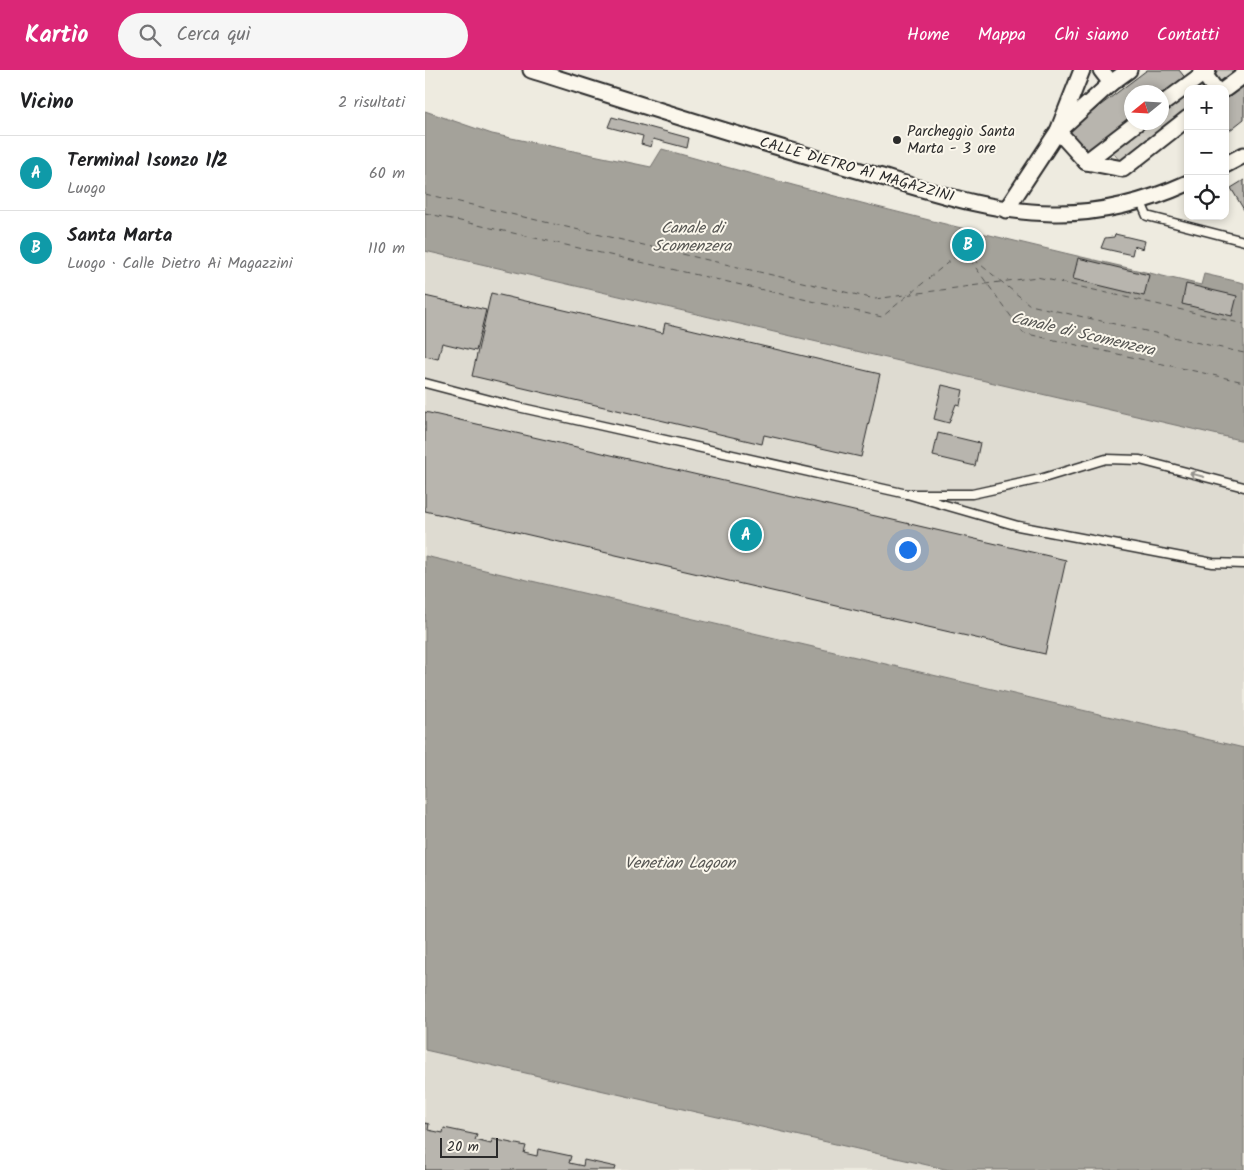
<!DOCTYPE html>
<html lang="it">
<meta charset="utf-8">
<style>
body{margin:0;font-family:Kalam,sans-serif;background:#f6f6f6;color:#202124}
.controls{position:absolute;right:15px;top:15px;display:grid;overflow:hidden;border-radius:10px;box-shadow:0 2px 8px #0003}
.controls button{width:45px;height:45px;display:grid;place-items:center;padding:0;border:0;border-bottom:1px solid #e0e0e0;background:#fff;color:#202124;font:25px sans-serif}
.compass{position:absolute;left:699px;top:15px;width:45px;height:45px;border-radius:50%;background:#fff;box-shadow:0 2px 8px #0003;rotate:252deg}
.scale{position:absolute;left:15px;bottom:12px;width:58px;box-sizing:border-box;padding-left:5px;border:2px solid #2b2b2b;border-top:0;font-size:14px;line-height:18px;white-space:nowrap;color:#2b2b2b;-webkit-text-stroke:4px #fbf7ec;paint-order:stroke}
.you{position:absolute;left:482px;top:479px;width:18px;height:18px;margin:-12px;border:4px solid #fff;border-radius:50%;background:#1a73e8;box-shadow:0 0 0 8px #1a73e833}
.badge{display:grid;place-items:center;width:32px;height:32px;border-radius:50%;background:#db2777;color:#fff;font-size:16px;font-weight:700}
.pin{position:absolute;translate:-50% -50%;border:2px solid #fff;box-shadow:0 1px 5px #0006}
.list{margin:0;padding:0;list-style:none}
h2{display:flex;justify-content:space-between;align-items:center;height:65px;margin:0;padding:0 20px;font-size:21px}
h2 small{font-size:16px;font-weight:400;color:#757577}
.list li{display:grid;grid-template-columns:32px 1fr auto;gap:15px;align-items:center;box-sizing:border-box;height:75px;padding:0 20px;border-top:1px solid #e0e0e0}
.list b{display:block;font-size:19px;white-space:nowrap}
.list p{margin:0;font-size:16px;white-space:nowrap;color:#757577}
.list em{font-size:16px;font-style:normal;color:#757577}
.icon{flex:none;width:28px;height:28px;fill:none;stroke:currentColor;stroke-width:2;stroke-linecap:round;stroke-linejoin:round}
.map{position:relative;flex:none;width:819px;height:1100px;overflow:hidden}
header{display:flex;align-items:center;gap:30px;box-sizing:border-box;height:70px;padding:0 25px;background:#db2777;color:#fff}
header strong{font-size:24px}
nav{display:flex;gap:28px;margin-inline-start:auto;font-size:18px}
.search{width:350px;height:45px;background:#f6f6f6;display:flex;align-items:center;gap:12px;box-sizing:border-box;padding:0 18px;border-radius:28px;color:#757577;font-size:19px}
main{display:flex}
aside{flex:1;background:#fff}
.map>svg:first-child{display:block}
</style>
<header>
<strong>Kartio</strong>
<div class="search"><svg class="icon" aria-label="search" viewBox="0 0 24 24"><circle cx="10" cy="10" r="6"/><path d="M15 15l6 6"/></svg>Cerca qui</div>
<nav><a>Home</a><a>Mappa</a><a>Chi siamo</a><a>Contatti</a></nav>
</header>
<main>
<aside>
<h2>Vicino<small>2 risultati</small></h2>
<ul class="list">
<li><span class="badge" style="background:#0f9aa8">A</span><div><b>Terminal Isonzo 1/2</b><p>Luogo</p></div><em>60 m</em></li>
<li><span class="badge" style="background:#0f9aa8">B</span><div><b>Santa Marta</b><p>Luogo · Calle Dietro Ai Magazzini</p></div><em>110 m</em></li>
</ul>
</aside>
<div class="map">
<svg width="819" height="1100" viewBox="0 0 819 1100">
<rect width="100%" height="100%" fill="#eeebe0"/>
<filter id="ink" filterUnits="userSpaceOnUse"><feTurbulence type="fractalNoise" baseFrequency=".02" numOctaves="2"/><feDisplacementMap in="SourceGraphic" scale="10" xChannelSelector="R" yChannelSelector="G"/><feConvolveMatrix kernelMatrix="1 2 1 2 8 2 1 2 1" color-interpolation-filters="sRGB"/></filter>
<g filter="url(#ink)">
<!-- built -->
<g fill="#dedbd1">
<polygon points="0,181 819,371 819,678 0,486"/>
<polygon points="0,980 524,1100 0,1100"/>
</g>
<!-- green -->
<g fill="#cecbc2" stroke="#7c7b76">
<polygon points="785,0 819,0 797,17"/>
<polygon points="771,10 778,19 763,19 763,43 697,94 684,77 716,53 736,52 737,37"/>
</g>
<!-- water -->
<g fill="#a4a29a" stroke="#74726e">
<path d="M0,41L67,64L226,97L237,79C415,130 595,173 776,215L779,204L819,213V371L0,181Z"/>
<polygon points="0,486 819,678 819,1100 524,1100 0,980"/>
</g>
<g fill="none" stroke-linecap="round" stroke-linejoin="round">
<!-- ferry -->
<g stroke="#555552" stroke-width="1" stroke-dasharray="6 5" stroke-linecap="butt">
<polyline points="0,124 450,229 612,207 819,254"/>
<polyline points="0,143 457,247 482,226"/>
<polyline points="538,180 598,263 819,312"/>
<polyline points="540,182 605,235 819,283"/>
<polyline points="486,223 538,180"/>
</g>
</g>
<!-- building -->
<g fill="#b8b5ae" stroke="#2b2b2b">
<polygon points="722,0 754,0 762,10 736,30 736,22 706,22 706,52 663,87 643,60"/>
<polygon points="819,8 819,49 800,64 800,22"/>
<polygon points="187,47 264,68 262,78 228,69 226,77 216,74 218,66 183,57"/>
<polygon points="819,110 819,140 806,118"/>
<polygon points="690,164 720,171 718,179 709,176 707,185 676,178 680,168 689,167"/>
<polygon points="530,165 559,172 556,184 527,177"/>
<polygon points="653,188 724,205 719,226 648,209"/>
<polygon points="761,214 812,226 807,246 757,234"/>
<polygon points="66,223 238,263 240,253 455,304 436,387 339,365 337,374 47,306"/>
<polygon points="0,226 61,240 51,281 17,273 13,289 0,286"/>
<polygon points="517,315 538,320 535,335 531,334 524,353 509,349"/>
<polygon points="0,342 641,490 620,584 0,441"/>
<polygon points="513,363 555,373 550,396 508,386"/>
<polygon points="0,1053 4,1054 3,1060 18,1063 19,1058 52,1065 50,1070 66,1074 67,1069 101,1076 99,1083 112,1086 113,1079 146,1086 144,1093 158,1096 159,1090 191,1097 190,1100 0,1100"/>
</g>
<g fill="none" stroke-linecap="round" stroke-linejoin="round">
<!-- lane casing -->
<g stroke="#2b2b2b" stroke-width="11">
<g id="lane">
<polyline points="715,130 722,146 819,171"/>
<polyline points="0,313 84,335 482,424"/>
<polyline points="819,417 715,390 681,389 615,409 547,424 482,424 593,456 788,493 819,494"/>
</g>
</g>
<!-- street casing -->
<g stroke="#2b2b2b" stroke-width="19">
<g id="street">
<path d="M106,0C220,36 334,73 450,105C508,122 566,142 627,143C673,144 721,132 763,113"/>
<polyline points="657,0 633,61 686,13 676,0"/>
<polyline points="776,0 790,19"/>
<polyline points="686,13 704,0"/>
<polyline points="800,19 819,5"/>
<polyline points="736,35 783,0"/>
<polyline points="661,92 698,99 763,48"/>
<polyline points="800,95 819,85"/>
<polyline points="581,140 633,61 661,92 713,52"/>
</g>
</g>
<!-- lane -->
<use href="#lane" stroke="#fbf7ec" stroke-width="8"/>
<!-- street -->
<use href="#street" stroke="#fbf7ec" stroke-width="15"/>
</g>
<!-- one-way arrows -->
<defs><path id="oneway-shaft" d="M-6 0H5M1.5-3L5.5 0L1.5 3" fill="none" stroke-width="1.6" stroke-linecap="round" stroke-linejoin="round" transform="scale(1.25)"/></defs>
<use stroke="#93918c" href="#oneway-shaft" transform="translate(772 405) rotate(-165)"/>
</g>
<!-- markers -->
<circle fill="#2b2b2b" stroke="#fbf7ec" stroke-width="2" cx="472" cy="70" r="5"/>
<g text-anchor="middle" stroke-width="4" stroke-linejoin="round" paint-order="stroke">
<!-- poi labels -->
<g font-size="15" fill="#2b2b2b" stroke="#fbf7ec" text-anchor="start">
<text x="482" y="66">Parcheggio Santa<tspan x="482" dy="17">Marta - 3 ore</tspan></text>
</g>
<!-- street labels -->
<g font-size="15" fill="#2b2b2b" stroke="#fbf7ec">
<text transform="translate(432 99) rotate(16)" y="5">CALLE DIETRO AI MAGAZZINI</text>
</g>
<!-- water labels -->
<g font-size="16" font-style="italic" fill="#555552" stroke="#fbf7ec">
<text x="267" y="163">Canale di<tspan x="267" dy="18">Scomenzera</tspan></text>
<text transform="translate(658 263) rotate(13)" y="6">Canale di Scomenzera</text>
<text x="255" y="798">Venetian Lagoon</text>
</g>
</g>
</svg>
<div class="controls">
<button>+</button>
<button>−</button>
<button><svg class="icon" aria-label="locate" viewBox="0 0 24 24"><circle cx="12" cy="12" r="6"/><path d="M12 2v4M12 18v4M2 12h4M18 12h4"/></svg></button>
</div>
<svg class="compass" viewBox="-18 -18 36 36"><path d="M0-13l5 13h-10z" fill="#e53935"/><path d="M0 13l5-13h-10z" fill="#757577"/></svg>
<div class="scale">20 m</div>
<div class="you"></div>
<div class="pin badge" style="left:321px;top:465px;background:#0f9aa8">A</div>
<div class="pin badge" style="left:543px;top:175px;background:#0f9aa8">B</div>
</div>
</main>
